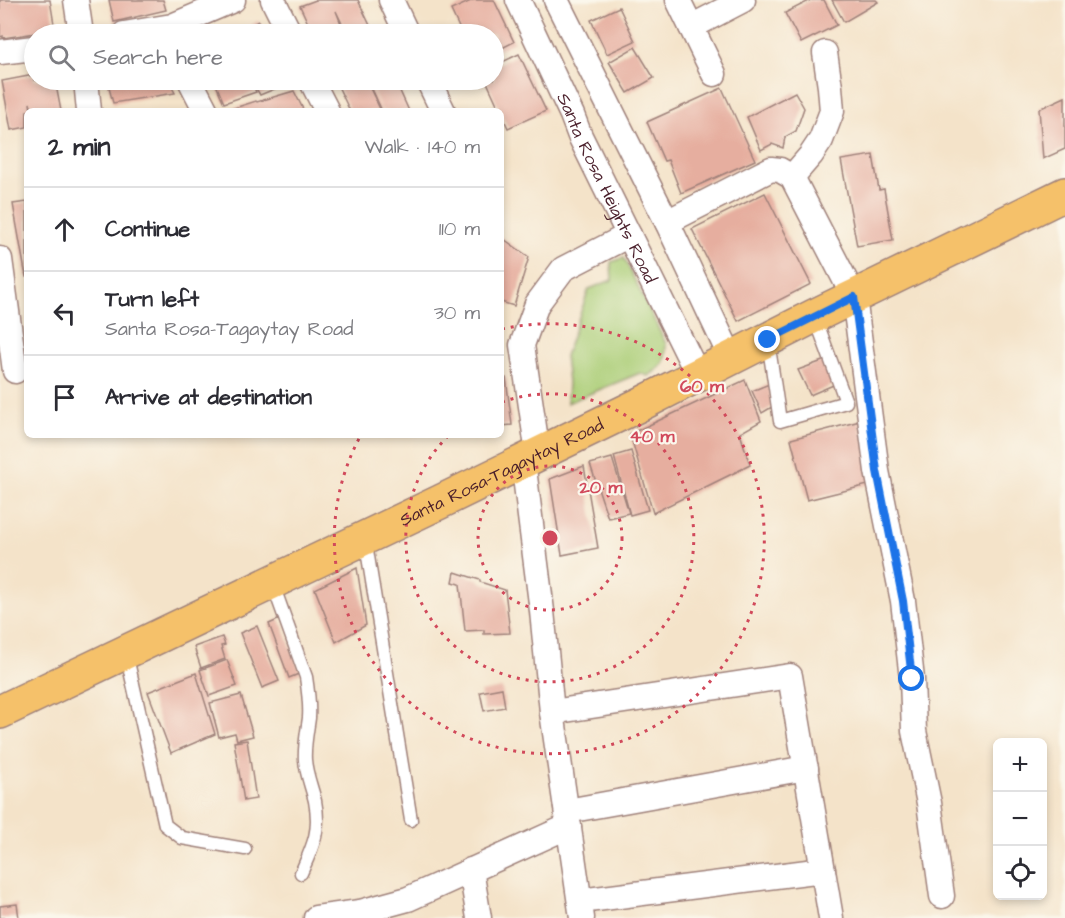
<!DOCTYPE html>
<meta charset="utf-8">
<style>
body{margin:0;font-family:"Architects Daughter",sans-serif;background:#f2f2f3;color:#2b2b33}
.controls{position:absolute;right:18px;bottom:18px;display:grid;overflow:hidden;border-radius:9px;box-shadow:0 3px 9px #0003}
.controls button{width:54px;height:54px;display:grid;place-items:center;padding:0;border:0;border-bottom:2px solid #e1e1e2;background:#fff;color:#2b2b33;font:30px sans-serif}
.stop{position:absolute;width:18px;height:18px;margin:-14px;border:4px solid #1a73e8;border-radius:50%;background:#fff}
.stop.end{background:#1a73e8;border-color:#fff;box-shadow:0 2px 6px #0008}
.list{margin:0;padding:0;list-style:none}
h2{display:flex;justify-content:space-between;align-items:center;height:78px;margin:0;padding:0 24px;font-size:26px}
h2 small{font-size:20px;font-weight:400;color:#7c7c81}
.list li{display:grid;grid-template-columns:39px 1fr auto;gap:18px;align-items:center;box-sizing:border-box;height:84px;padding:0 24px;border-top:2px solid #e1e1e2}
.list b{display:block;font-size:22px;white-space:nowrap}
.list p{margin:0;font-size:20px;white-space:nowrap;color:#7c7c81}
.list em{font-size:20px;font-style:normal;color:#7c7c81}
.icon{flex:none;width:33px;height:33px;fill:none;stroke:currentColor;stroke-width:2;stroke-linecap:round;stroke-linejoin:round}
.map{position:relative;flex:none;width:1065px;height:918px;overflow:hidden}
.search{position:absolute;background:#fff;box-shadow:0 3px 9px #0003;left:24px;top:24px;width:480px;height:66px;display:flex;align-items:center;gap:15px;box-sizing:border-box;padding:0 21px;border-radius:33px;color:#7c7c81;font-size:22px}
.panel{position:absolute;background:#fff;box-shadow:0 3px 9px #0003;left:24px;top:108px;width:480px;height:330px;border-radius:9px}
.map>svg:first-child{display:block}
</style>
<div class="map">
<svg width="1065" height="918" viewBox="0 0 1065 918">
<rect width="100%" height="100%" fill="#fbf7ec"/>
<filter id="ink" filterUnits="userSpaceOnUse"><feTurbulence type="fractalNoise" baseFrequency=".0167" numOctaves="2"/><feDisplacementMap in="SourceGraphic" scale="12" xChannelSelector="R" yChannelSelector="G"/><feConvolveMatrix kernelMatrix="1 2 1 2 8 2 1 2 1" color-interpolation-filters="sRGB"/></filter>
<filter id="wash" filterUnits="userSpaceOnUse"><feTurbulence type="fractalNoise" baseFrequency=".008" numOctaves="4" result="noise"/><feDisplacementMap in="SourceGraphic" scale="24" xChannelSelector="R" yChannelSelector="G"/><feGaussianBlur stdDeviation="1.35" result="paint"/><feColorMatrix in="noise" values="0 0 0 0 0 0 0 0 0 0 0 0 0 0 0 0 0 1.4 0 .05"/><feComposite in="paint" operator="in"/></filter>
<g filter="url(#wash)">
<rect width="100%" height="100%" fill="#f4e3c9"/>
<!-- green -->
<path fill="#aacd76" stroke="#7a7650" stroke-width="1.5" d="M624,258L666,344C666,363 664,366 648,376L640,373L567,403L568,382L565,356L589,289L612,280L611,262Z"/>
<g id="blocks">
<!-- building -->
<g fill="#e6ae9f">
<polygon points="0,0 50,0 55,30 3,38 3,36 0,37"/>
<polygon points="109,0 163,0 166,10 114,22"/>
<polygon points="316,0 358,0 374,34 347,34 336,11 345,34 313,34 300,6"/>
<polygon points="473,0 494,0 514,42 494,52 494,34 462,34 451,10"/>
<polygon points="811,0 824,0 837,25 801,43 785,13"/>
<polygon points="832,0 876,0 878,2 844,22"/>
<polygon points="619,7 635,41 607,54 591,20"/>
<polygon points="258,21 264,34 238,34"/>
<polygon points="635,47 654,78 628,93 609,62"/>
<polygon points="519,54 546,111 508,128 486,80 494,80 494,66"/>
<polygon points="34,75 34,80 55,80 61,111 32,111 30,103 31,111 27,111 27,127 11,130 2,81"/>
<polygon points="107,80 168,80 175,93 113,103"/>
<polygon points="214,80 250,80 256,92 224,103"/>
<polygon points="251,80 287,80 289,83 260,95"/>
<polygon points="335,80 366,80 381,111 350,111"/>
<polygon points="368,80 395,80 409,111 382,111"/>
<polygon points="722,88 755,160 681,193 668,160 664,161 647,122"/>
<polygon points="294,91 304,111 225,111 256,101 257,102"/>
<polygon points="795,92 804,108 796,131 785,137 783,148 772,144 761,150 747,117"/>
<polygon points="1065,97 1065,149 1043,159 1039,109"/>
<polygon points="873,155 879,190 884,189 893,240 857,246 841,160"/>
<polygon points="765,193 811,284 738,321 692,229"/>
<polygon points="27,202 27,277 26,277 13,204"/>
<polygon points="501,237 529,257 514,306 501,302"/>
<polygon points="828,359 838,383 810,395 798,370"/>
<polygon points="501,378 506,378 512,425 501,426"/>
<polygon points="745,380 761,421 740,433 750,465 653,513 630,434"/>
<polygon points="769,384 772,407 762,413 752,391"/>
<polygon points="860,421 876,483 807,500 791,439"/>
<polygon points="631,451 648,510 630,515 614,456"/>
<polygon points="612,458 629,513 608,518 590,464"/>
<polygon points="584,466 598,548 562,555 550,479"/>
<polygon points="357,568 366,625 336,642 315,589"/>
<polygon points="455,572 480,580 480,582 505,590 510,633 484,634 484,630 465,631 460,584 453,582"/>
<polygon points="280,619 301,673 289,678 269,624"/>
<polygon points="257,626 279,681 262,688 240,633"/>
<polygon points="222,637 225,645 221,646 225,659 201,668 194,647"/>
<polygon points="227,660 237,686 209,696 200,670"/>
<polygon points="196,673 215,734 171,753 148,692"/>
<polygon points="502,688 505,707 484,711 480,692"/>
<polygon points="241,695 253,736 237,740 235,733 219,737 210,703"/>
<polygon points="247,740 256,799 244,801 234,742"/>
<polygon points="17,904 19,918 0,918 0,906"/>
</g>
</g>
</g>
<g filter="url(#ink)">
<use href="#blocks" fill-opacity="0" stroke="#9f817a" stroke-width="1.5"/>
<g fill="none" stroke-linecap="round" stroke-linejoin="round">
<!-- lane casing -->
<g stroke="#9f817a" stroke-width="15">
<g id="lane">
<polyline points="768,341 780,421 846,402 815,317"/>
<polyline points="365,538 411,820"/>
<path d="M272,582L306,677C308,690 310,705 309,718C307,733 304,746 305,760C306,774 312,788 315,801C321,831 313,846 301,873"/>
<polyline points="126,653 165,825 182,838 245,849"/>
</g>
</g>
<!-- street casing -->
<g stroke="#9f817a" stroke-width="27">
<g id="street">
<polyline points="76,0 81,34"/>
<polyline points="273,0 290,34"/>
<polyline points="391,0 407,34"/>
<path id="s1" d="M518,0L572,115L580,136L698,375"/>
<polyline points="556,0 667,222 731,358"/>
<polyline points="678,0 714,74"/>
<polyline points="691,27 743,0"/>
<polyline points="124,34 172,26 233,0"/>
<polyline points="0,52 34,48"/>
<polyline points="86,80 89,111"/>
<polyline points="190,80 206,111"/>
<polyline points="311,80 327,111"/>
<polyline points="428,80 443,111"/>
<polyline points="792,177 811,155 821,140 832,111 830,87 825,53"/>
<polyline points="667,222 771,169 780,170 792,177 854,297 877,471 903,601 912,679 914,731 929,803 942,896"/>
<polyline points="0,259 15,371"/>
<polyline points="538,454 522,345 537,304 563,269 629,235"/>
<polyline points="523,461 542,611 552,712 582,918"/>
<polyline points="552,712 790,676 831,918"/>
<polyline points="567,811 806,768"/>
<polyline points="471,870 479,918"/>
<polyline points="580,901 823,870"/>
<polyline points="316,918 360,912 408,899 569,826"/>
</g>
</g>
<!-- primary casing -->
<g stroke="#9f817a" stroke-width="36">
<g id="primary">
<path id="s2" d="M0,712L440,502L641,404L814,316L1065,194"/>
</g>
</g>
<!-- lane -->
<use href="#lane" stroke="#fff" stroke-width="12"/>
<!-- street -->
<use href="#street" stroke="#fff" stroke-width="24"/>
<!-- primary -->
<use href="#primary" stroke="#f5c16b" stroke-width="33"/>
</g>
</g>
<g fill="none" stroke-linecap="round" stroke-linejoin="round" filter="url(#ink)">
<!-- route -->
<polyline stroke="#1a73e8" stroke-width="8" points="768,340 854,297 877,471 903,601 912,679"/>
</g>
<!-- distance rings -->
<g fill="none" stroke="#d1495b" stroke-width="3" stroke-dasharray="3 6">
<circle cx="550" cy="538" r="72"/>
<path d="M502 402A144 144 0 1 1 449 435"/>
<path d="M502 329A215 215 0 1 1 361 435"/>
</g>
<g text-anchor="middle" stroke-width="4.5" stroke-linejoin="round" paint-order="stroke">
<!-- street labels -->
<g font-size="18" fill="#4a1f2b" stroke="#fbf7ec">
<text dy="6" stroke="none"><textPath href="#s1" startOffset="208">Santa Rosa Heights Road</textPath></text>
<text dy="6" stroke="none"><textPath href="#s2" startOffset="556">Santa Rosa-Tagaytay Road</textPath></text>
</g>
</g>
<circle cx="550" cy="538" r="9" fill="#d1495b" stroke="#fbf7ec" stroke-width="3"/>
<g font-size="18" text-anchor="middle" font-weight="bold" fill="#d1495b" stroke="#fbf7ec" stroke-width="4.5" stroke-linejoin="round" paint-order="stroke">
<text x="702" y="392">60 m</text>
<text x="652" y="442">40 m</text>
<text x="601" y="493">20 m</text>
</g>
</svg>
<div class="controls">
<button>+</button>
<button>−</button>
<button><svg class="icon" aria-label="locate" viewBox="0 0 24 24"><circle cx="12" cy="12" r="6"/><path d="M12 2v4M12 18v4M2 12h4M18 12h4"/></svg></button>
</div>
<div class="stop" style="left:912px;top:679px"></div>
<div class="stop end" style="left:768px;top:340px"></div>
<div class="search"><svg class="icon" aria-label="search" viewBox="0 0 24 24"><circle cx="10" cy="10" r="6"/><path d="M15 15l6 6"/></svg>Search here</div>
<section class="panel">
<h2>2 min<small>Walk · 140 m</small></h2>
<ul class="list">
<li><svg class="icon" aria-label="ahead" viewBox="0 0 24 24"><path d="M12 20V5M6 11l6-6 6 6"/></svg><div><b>Continue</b></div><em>110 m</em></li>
<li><svg class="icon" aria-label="left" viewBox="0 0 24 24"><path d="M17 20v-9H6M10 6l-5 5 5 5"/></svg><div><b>Turn left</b><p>Santa Rosa-Tagaytay Road</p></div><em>30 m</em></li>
<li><svg class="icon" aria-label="arrive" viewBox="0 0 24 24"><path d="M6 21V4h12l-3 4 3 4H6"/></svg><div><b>Arrive at destination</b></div></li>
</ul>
</section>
</div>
